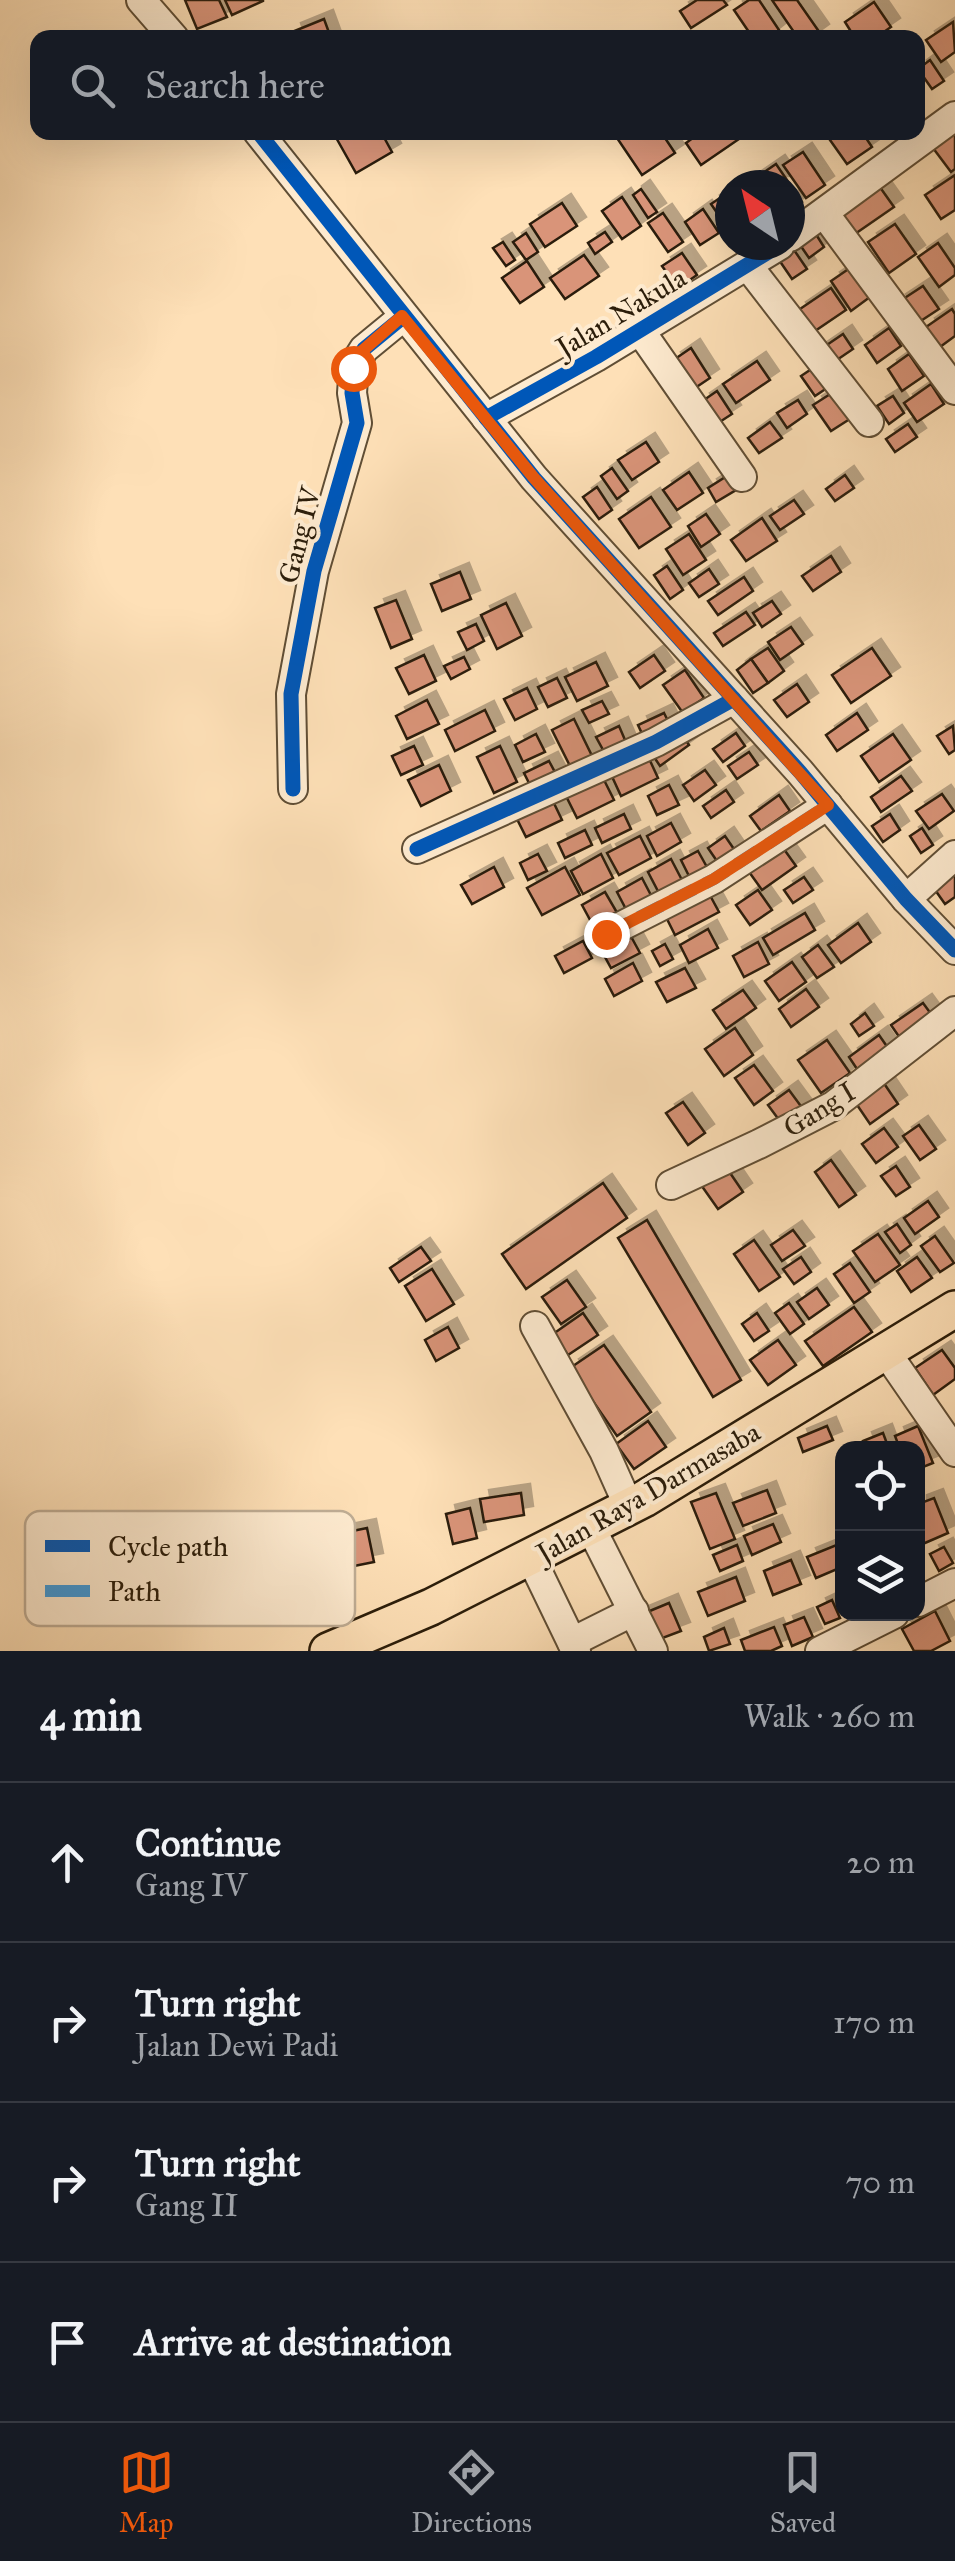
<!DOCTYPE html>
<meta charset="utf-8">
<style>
body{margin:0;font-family:"IM FELL Great Primer",serif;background:#242831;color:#f1f3f6}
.controls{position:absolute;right:30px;bottom:30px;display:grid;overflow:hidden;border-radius:20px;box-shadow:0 10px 40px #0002}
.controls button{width:90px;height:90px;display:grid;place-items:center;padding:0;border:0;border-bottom:2px solid #363941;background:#171b24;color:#f1f3f6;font:50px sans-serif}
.compass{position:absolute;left:715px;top:170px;width:90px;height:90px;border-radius:50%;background:#171b24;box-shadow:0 10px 40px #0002;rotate:325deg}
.stop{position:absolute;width:30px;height:30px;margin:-22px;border:8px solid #ea580c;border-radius:50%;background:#fff}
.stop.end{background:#ea580c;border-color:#fff;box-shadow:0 2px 10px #0008}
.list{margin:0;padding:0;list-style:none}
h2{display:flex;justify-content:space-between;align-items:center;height:130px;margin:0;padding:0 40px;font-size:42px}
h2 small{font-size:32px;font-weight:400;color:#9ea1a6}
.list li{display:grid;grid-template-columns:65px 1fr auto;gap:30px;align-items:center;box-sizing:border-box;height:160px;padding:0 40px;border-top:2px solid #363941}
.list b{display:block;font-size:38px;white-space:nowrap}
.list p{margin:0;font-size:32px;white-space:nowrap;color:#9ea1a6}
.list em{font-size:32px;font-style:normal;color:#9ea1a6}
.icon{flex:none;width:55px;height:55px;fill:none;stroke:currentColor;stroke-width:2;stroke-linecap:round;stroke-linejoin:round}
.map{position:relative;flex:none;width:955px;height:1651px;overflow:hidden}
.search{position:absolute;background:#171b24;box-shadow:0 10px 40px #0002;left:30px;right:30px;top:30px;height:110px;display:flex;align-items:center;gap:25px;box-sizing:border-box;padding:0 35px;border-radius:20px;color:#9ea1a6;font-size:38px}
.sheet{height:770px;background:#171b24}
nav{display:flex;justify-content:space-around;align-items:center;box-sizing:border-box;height:140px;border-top:2px solid #363941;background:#171b24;font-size:28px;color:#9ea1a6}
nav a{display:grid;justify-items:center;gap:5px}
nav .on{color:#ea580c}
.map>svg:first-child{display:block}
</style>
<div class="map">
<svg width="955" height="1651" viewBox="0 0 955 1651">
<defs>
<filter id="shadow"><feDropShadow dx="9" dy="-9" stdDeviation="0" flood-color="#0004"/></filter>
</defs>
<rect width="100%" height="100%" fill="#fee0b7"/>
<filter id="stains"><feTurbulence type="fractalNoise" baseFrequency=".002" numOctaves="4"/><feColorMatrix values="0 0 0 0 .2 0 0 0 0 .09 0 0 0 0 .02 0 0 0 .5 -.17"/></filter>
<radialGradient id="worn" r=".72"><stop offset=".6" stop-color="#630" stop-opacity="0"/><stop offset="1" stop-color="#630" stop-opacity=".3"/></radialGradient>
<!-- building -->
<g fill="#d99479" stroke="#2b1d0a" stroke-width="2.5" filter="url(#shadow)">
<polygon points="185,0 219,0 227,17 197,29"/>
<polygon points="225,0 263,0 263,1 232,15"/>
<polygon points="697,0 723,0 727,5 691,28 680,11"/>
<polygon points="749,0 759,0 779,30 769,38 753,38 734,10"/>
<polygon points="772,0 797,0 820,33 813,38 798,38"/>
<polygon points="874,2 891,27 875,38 855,38 845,22"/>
<polygon points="324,19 331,38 294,38 292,32"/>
<polygon points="953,22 955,52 941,62 926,40"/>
<polygon points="930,60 944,81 932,89 918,69"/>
<polygon points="947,125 955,135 955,169 951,172 927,140"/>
<polygon points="337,132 381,132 392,152 356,173 334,134"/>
<polygon points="613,132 661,132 675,153 642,175"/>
<polygon points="701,132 734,132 739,139 701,165 686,143"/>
<polygon points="841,132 862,132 872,147 847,164 830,140"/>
<polygon points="803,152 825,185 806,198 783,165"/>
<polygon points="776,164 802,202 790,210 790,185 758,185 754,179"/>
<polygon points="955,175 955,210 941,219 925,195"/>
<polygon points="877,183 894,207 852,236 835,212"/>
<polygon points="641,189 657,212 648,218 633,195"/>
<polygon points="730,191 730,215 722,220 711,204"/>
<polygon points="622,197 641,226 622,239 602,211"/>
<polygon points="562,203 577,226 545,247 530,224"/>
<polygon points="703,209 719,233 700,245 685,222"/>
<polygon points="663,213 683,242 668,252 648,223"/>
<polygon points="895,224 916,254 889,273 868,242"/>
<polygon points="812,228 824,247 809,258 796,239"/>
<polygon points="605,232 612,242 595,254 588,243"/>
<polygon points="526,233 538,252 526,260 513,242"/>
<polygon points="503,242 515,260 506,266 493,248"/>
<polygon points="938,243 955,268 955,275 939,287 918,257"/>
<polygon points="792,247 807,269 792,279 777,257"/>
<polygon points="682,253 697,275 678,288 662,266"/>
<polygon points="584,255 599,276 565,299 550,278"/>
<polygon points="527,261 544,287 520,303 502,278"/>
<polygon points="850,268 870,297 851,311 831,281"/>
<polygon points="923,286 939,309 913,326 897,303"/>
<polygon points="831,288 846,310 812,333 797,311"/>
<polygon points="952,309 955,314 955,336 940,347 926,327"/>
<polygon points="889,328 901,346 877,363 865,345"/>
<polygon points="843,334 853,349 828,366 818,351"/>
<polygon points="691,348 710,378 692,390 672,361"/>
<polygon points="909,354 924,376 902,391 888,369"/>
<polygon points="757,361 770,380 736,403 723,384"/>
<polygon points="816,366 830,386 815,396 801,376"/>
<polygon points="931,384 944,404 917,422 904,403"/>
<polygon points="717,391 732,414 715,425 701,402"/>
<polygon points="835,391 853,417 831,431 813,405"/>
<polygon points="893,396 904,413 889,424 877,406"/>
<polygon points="798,400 807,414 787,428 777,413"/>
<polygon points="770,422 782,438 759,453 748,438"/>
<polygon points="908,424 917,437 895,452 886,439"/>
<polygon points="646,442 659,462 632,480 618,460"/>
<polygon points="612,468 628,491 617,499 601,476"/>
<polygon points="689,472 703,493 677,510 663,490"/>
<polygon points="845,475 854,488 835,501 826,489"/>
<polygon points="727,476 736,490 716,502 708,488"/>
<polygon points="597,487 612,510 599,519 583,497"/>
<polygon points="651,497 671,527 639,548 619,519"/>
<polygon points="794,500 804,514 780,530 770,516"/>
<polygon points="706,514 720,534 701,547 688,526"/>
<polygon points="762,518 777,541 746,561 731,540"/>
<polygon points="689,534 706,560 683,575 666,549"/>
<polygon points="831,556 841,572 813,591 802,576"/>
<polygon points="667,566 683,590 670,599 654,575"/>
<polygon points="709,569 719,584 699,597 689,583"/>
<polygon points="460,572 471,599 442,611 431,584"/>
<polygon points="744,577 753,591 718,615 708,601"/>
<polygon points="396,600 412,639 391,648 375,608"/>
<polygon points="772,601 781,614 762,627 753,613"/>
<polygon points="506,603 522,636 497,649 481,615"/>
<polygon points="746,612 755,625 723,646 714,633"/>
<polygon points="476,624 484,641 467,650 458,632"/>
<polygon points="791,627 803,644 780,660 768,642"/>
<polygon points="768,648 784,671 768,683 751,659"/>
<polygon points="872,648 891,676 851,703 832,675"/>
<polygon points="424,655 436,681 409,694 396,668"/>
<polygon points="654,655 665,671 640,688 629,672"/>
<polygon points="464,657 470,669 451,679 444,666"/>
<polygon points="751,659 768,683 753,693 737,670"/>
<polygon points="596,662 608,686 577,701 565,677"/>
<polygon points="685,670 704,698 683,713 663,685"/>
<polygon points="557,678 567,698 548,707 538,687"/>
<polygon points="797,684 809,702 787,717 774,700"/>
<polygon points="527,688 537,709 515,720 504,699"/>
<polygon points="427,700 439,724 407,739 396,716"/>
<polygon points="602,701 609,714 589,723 582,710"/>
<polygon points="485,710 495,731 455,751 445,730"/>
<polygon points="664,713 671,727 645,740 638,725"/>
<polygon points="857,713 868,730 837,751 826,735"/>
<polygon points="574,719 594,760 572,770 552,730"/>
<polygon points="619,726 628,747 607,757 596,737"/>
<polygon points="953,726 955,750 949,754 937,736"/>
<polygon points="681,733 689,745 660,766 652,754"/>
<polygon points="736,733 745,746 723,762 713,749"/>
<polygon points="536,734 545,752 523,762 515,745"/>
<polygon points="893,734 911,760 879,782 861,756"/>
<polygon points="414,746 423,765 401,775 392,756"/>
<polygon points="500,746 517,782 494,793 477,757"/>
<polygon points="646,752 658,778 621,796 609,770"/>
<polygon points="749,752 758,765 737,779 728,766"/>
<polygon points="549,761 557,776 532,789 524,773"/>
<polygon points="439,765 451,791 421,806 408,780"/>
<polygon points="705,770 716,785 694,801 683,785"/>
<polygon points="601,774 614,800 577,818 564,792"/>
<polygon points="901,776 912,791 881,812 871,797"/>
<polygon points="669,785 679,805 657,815 648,796"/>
<polygon points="726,790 734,802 711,818 703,806"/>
<polygon points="942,794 954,811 929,829 916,811"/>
<polygon points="550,795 562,820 526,837 514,813"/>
<polygon points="779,795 790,811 761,831 750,816"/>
<polygon points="624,814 631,829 602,843 595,828"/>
<polygon points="890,814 900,830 883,842 872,826"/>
<polygon points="671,823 681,842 657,856 647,836"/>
<polygon points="922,828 933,845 921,853 910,836"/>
<polygon points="585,830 592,845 565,858 558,843"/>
<polygon points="640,836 651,858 619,875 607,853"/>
<polygon points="725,836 738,855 721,867 708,848"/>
<polygon points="781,845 796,866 762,890 747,869"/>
<polygon points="698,851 708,869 690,878 681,860"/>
<polygon points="538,854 547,871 528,880 520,863"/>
<polygon points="601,854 613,878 583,894 571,871"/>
<polygon points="671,859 683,882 660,895 648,872"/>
<polygon points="494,867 504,887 472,904 461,885"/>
<polygon points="565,867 580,895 542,915 527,888"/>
<polygon points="955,872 955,897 945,904 933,887"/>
<polygon points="804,877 813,890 793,903 784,890"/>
<polygon points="642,878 654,901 629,915 617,892"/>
<polygon points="706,888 719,912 675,935 663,911"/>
<polygon points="758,890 772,910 750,925 736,905"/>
<polygon points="605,892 619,916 595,929 582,905"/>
<polygon points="805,913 815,930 773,955 763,938"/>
<polygon points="858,923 871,942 841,963 828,945"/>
<polygon points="708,929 718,948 689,963 680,945"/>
<polygon points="628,931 640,953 611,968 599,946"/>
<polygon points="583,941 592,958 564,973 555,956"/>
<polygon points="758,942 769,964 744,977 733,956"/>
<polygon points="665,944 673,959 660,966 652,951"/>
<polygon points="818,945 834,967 817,978 802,957"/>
<polygon points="792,962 806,982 779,1001 765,981"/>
<polygon points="633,963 642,981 614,996 605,979"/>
<polygon points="685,968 696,988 667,1002 656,982"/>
<polygon points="806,989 819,1007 791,1027 779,1009"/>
<polygon points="743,990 756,1008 726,1029 713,1010"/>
<polygon points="923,1003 934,1018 902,1041 891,1025"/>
<polygon points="865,1013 874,1026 859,1036 851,1024"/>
<polygon points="735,1028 753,1055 724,1076 705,1049"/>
<polygon points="879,1035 888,1048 857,1069 849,1057"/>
<polygon points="827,1040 850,1073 821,1093 798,1060"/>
<polygon points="754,1065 773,1091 754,1105 735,1078"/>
<polygon points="879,1076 898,1104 870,1124 851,1096"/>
<polygon points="789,1090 803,1109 782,1124 768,1105"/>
<polygon points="683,1102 705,1133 688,1145 666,1113"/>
<polygon points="919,1125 936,1149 920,1160 903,1136"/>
<polygon points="884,1128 898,1147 876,1163 862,1144"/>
<polygon points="831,1160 856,1195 839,1207 815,1172"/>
<polygon points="724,1164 743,1192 718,1209 699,1182"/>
<polygon points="896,1166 910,1187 896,1196 881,1176"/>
<polygon points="603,1183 627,1218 526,1289 502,1254"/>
<polygon points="928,1201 939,1217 915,1234 904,1218"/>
<polygon points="647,1220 741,1380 713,1397 618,1238"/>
<polygon points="897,1224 911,1245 900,1253 885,1232"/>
<polygon points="793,1230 805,1246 782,1261 771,1245"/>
<polygon points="878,1234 900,1265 875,1282 853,1251"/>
<polygon points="935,1236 954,1263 940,1272 921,1246"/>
<polygon points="754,1240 780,1277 759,1291 734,1254"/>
<polygon points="421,1247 431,1261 399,1282 390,1268"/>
<polygon points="801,1257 811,1272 794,1284 783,1269"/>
<polygon points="917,1257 932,1278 911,1292 897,1271"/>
<polygon points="850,1263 870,1292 854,1303 834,1274"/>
<polygon points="432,1269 454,1304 426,1321 405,1286"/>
<polygon points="567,1280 586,1307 561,1324 542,1297"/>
<polygon points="817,1288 829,1305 809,1319 797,1302"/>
<polygon points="789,1303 804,1324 790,1334 775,1313"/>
<polygon points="854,1307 872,1332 823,1366 805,1341"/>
<polygon points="583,1313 598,1335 568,1355 553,1334"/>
<polygon points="757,1313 769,1331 754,1341 742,1324"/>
<polygon points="448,1327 459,1348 436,1361 425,1340"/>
<polygon points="778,1340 796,1365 768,1385 750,1360"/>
<polygon points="604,1345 651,1412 617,1436 570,1368"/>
<polygon points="942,1350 955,1368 955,1379 933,1395 915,1368"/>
<polygon points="648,1421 666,1447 634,1469 616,1444"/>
<polygon points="827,1426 833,1440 803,1452 798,1438"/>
<polygon points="918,1426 933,1463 918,1469 918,1449 900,1449 895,1436"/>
<polygon points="883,1433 889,1449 866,1449 863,1441"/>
<polygon points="767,1490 776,1513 743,1526 733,1503"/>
<polygon points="521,1493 524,1515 484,1522 480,1499"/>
<polygon points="716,1493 735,1539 710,1549 691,1502"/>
<polygon points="934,1498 948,1533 918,1546 918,1504"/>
<polygon points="470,1508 477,1538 453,1544 446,1514"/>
<polygon points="773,1524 781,1542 752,1555 744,1536"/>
<polygon points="367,1528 374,1562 334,1570 328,1536"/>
<polygon points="839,1544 842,1567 816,1578 807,1557"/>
<polygon points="737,1545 743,1561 720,1571 713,1555"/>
<polygon points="944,1547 953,1563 939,1571 930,1554"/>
<polygon points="791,1560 801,1584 773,1595 764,1571"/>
<polygon points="736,1577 745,1601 708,1616 698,1592"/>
<polygon points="832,1600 840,1618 825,1624 817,1607"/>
<polygon points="669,1603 681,1631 652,1642 640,1615"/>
<polygon points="935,1611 950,1641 931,1651 914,1651 902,1629"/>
<polygon points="804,1617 813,1637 792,1646 784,1625"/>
<polygon points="774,1627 782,1646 771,1651 745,1651 741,1640"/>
<polygon points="724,1628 730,1644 709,1651 704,1637"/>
</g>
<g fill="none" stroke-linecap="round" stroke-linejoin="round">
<!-- minor casing -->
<g stroke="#604e35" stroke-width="32">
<g id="minor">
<polyline points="141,0 174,38"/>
<polyline points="258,132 534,478 800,772 906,899 955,950"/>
<polyline points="824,213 955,390"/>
<polyline points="790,237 955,116"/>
<polyline points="748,266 869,422"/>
<polyline points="639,329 742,477"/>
<polyline points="486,418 596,357 780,245"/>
<polyline points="293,789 291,694 314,571 357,423 352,393 354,365 364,349 403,317"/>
<polyline points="417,849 656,742 734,699"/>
<polyline points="906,899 955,855"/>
<polyline points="606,934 714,879 828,805"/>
<polyline points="671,1185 759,1144 833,1106 955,1011"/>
<polyline points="535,1326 604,1451 629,1507"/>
<polyline points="886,1352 955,1452"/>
<polyline points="591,1528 653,1651"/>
<polyline points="531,1558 576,1651"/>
<polyline points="918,1602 955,1583"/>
<polyline points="572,1642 634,1611"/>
<polyline points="820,1651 894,1614"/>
</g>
</g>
<!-- major casing -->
<g stroke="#2b1d0a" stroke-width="40">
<polyline id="major" points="328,1651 431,1607 644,1499 955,1309"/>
</g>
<!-- minor -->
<use href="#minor" stroke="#feebd0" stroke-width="28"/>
<!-- major -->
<use href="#major" stroke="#fee0b7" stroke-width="35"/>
<!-- quiet -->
<polyline stroke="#3d9bde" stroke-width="12" stroke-dasharray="25 12" stroke-linecap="butt" points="606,934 714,879 828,805"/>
<!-- cycleway casing -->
<g stroke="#feebd0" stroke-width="21">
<g id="cycleway">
<polyline points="258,132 534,478 800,772 906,899 955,950"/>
<polyline points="486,418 596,357 780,245"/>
<polyline points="293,789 291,694 314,571 357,423 352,393 354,365 364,349 403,317"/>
<polyline points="417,849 656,742 734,699"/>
</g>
</g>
<!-- cycleway -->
<use href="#cycleway" stroke="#0057b8" stroke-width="15"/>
</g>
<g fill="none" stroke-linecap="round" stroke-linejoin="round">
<!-- route -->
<polyline stroke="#ea580c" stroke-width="12" points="353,368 361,352 402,316 534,478 828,805 714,879 606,934"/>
</g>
<g text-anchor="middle" stroke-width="8" stroke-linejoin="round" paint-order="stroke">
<!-- street labels -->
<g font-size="28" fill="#2b1d0a" stroke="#feebd0">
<text transform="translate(621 312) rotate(-31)" y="10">Jalan Nakula</text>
<text transform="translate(299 535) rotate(-76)" y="10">Gang IV</text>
<text transform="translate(819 1109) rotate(-32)" y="10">Gang I</text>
<text transform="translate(648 1492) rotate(-30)" y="10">Jalan Raya Darmasaba</text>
</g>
</g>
<!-- legend -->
<rect x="25" y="1511" width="330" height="115" rx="15" fill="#feebd0" stroke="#bfad95" stroke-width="2.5"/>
<rect x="45" y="1540" width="45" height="12" fill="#0057b8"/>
<rect x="45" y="1585" width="45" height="12" fill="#3d9bde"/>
<g font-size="28" fill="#2b1d0a">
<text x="108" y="1556">Cycle path</text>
<text x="108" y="1601">Path</text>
</g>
<rect width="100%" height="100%" filter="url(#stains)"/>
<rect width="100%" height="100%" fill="url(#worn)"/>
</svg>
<div class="controls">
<button><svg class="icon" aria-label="locate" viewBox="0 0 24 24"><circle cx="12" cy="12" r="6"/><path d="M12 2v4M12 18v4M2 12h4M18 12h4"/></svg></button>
<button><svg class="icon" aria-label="layers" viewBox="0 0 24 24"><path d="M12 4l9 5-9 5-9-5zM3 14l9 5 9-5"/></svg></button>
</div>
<svg class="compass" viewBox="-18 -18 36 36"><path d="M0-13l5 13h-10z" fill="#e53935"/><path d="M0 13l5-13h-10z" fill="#9ea1a6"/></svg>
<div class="stop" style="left:353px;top:368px"></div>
<div class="stop end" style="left:606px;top:934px"></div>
<div class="search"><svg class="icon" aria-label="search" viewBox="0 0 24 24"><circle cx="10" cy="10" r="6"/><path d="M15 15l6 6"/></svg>Search here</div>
</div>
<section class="sheet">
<h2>4 min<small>Walk · 260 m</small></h2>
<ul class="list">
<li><svg class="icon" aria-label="ahead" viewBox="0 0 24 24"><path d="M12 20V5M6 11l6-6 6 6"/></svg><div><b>Continue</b><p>Gang IV</p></div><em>20 m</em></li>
<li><svg class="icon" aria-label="right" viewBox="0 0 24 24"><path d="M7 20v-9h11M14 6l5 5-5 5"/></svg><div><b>Turn right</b><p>Jalan Dewi Padi</p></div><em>170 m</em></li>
<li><svg class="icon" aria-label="right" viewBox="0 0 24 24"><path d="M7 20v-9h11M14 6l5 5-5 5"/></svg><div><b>Turn right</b><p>Gang II</p></div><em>70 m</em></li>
<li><svg class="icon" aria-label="arrive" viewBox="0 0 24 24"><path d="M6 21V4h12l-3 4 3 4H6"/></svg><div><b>Arrive at destination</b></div></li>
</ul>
</section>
<nav>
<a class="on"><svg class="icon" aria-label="map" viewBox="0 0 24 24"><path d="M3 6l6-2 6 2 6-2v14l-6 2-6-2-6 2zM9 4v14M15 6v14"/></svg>Map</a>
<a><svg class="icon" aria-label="directions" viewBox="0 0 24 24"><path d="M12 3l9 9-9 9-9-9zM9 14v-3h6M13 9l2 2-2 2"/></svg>Directions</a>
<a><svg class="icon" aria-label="saved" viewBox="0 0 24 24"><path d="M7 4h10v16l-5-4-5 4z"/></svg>Saved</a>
</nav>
